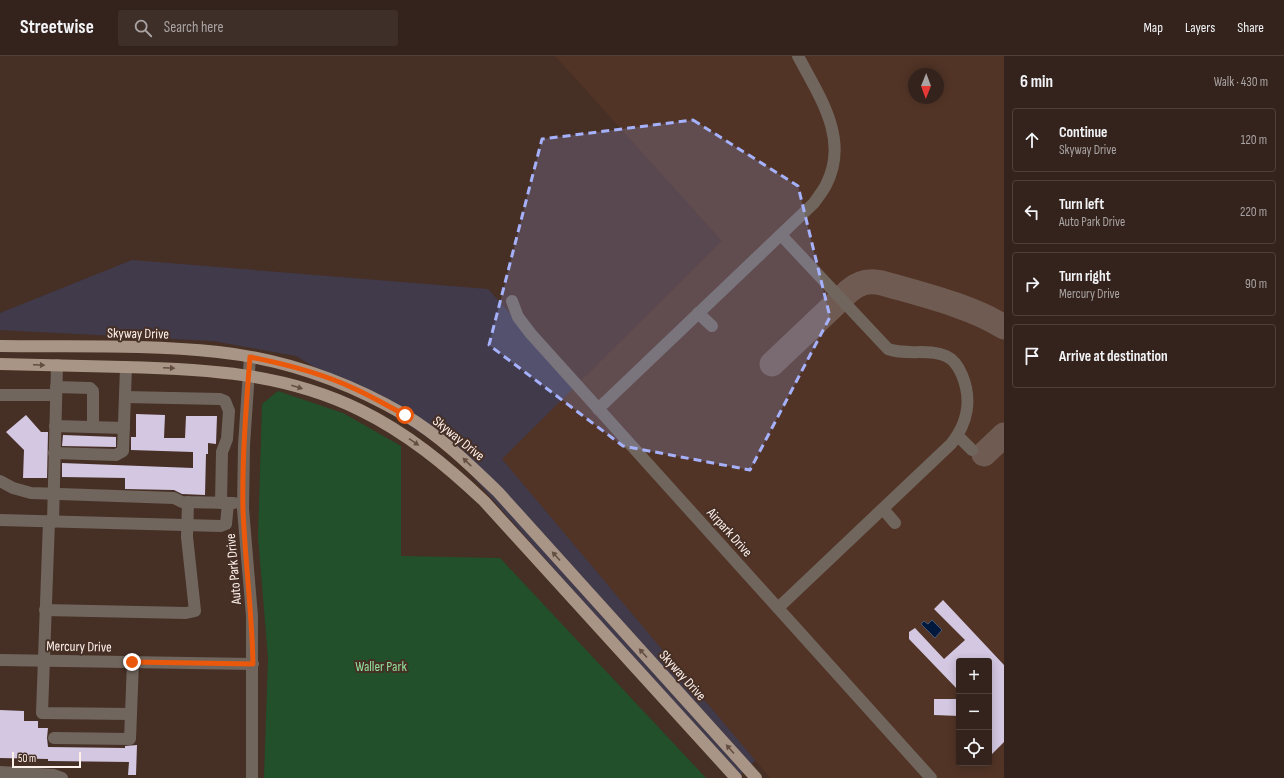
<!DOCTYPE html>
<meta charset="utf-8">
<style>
body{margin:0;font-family:"Sofia Sans Condensed",sans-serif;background:#3f2f29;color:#f1f3f6}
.controls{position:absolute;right:12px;bottom:12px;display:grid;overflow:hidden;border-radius:4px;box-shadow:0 2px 10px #0003}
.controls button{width:36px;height:36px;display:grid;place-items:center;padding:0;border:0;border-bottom:1px solid #4e403b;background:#34231c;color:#f1f3f6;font:20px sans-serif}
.compass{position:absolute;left:908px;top:12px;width:36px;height:36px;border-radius:50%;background:#34231c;box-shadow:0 2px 10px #0003;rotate:181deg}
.scale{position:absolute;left:12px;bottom:10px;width:69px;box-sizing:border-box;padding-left:4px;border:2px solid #fef1ec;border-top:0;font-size:11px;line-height:14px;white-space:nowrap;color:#fef1ec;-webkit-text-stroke:3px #462f25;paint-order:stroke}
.stop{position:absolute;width:12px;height:12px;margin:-9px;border:3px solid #ea580c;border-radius:50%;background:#fff}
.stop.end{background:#ea580c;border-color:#fff;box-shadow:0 1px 4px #0008}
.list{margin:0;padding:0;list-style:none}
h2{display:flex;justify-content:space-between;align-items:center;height:52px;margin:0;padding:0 16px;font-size:17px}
h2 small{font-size:13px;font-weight:400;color:#a9a4a3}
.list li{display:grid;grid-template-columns:26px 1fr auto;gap:12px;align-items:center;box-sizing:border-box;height:64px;margin:0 8px 8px;padding:0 8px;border:1px solid #4e403b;border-radius:4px}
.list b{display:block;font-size:15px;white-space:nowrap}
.list p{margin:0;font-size:13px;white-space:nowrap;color:#a9a4a3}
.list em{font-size:13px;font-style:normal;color:#a9a4a3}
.icon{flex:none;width:22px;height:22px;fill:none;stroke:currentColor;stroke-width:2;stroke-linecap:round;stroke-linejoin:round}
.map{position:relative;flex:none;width:1004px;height:722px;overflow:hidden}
header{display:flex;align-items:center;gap:24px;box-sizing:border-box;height:56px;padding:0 20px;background:#34231c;border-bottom:1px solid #4e403b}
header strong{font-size:19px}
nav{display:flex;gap:22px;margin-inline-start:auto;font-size:14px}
.search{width:280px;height:36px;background:#3f2f29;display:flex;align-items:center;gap:10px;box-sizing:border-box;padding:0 14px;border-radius:4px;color:#a9a4a3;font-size:15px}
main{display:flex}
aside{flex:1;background:#34231c}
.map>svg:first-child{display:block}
</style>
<header>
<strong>Streetwise</strong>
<div class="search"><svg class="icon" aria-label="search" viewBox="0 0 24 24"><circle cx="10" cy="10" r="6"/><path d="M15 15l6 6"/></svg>Search here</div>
<nav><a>Map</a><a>Layers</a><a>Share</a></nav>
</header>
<main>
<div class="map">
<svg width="1004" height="722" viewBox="0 0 1004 722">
<rect width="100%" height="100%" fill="#462f25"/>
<!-- commercial -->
<polygon fill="#403a4b" points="132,204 488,233 841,623 737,722 452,397 352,333 296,300 213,285 0,274 0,257"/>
<!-- built -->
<path fill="#513426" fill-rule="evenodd" d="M555,0H1004V722H770L502,403L722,185ZM914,18H938V42H914ZM959,605H989V707H959Z"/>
<!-- green -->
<polygon fill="#21502a" points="278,335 343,357 401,390 401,500 500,502 706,722 264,722 268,602 258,481 262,348"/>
<!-- water -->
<polygon fill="#00193c" stroke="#4c5a71" points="932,564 942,574 935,582 921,568 924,565 928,568"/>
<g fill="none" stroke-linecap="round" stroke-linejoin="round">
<!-- taxiway -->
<g stroke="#705b52" stroke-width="25">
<path d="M772,308L849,235C859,226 869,224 882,227C920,238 971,250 1004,271"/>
<polyline points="984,398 1004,379"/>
</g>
</g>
<!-- building -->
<g fill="#d3c7e1">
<polygon points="136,358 165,359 164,382 185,382 186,360 217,360 216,388 208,387 208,398 206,398 205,439 182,438 174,434 125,433 125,422 62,421 62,407 193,412 193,396 131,394 131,381 136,381"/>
<polygon points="26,359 41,376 48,376 47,422 23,422 24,394 6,376"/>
<polygon points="63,379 116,381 116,391 62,390"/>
<polygon points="943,544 1004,609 1004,686 989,701 989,605 959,605 959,635 909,583 909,576 915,572 944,603 965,584 934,553"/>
<polygon points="934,643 959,643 959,660 934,659"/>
<polygon points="0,654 24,655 24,665 38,665 38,672 48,672 47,682 48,691 125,692 125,690 137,689 136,719 128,719 129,706 48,705 48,703 0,702"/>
</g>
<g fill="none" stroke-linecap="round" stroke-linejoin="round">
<!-- minor -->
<g stroke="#70665e" stroke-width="12">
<polyline points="512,245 518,261 531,278 931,722"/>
<polyline points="698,257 712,270"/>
<polyline points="250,301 244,389 243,453 252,560 252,722"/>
<polyline points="56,331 90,332 93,335 93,371"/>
<polyline points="0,339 56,339"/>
<polyline points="125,341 220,343 225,345 229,355 227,383 222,396 221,447"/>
<path d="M598,353L814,147C818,141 823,135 826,129C850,83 819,40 798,0"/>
<polyline points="55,370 124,372"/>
<polyline points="958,380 972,394"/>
<polyline points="54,397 116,399 123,395 126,311"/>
<polyline points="0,425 13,432 31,437 174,442 182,446 234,447"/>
<polyline points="884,454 895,467"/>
<polyline points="0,464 221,470 226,468 228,447"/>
<polyline points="49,465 42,657 131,658"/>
<polyline points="53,466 57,309"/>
<path d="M778,552L951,388C968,367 972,343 962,319C959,312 953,303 946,300C928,292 907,300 888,293L781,179"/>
<polyline points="45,554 186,557 195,555 187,481 188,446"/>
<polyline points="0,604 253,608"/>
<polyline points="54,682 130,683 133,606"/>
<polyline points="0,716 54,719 62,722"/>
</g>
<!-- major -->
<g stroke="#a99585" stroke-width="12">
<path d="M0,290C71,291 148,288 218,296C284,303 348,326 405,359C440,380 469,408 498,436L756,722"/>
<path d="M0,308C41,309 83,310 124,311C206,313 285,317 360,354C407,377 446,409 484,445L736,722"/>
</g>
</g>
<!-- one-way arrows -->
<defs><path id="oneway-solid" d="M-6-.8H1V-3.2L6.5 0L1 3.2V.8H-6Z"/></defs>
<g fill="#644e42">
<use href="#oneway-solid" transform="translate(39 309) rotate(2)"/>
<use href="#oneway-solid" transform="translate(169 312) rotate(2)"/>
<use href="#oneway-solid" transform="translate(297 331) rotate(17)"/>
<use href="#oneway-solid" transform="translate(414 386) rotate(34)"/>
<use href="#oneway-solid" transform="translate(467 406) rotate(-136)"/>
<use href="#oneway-solid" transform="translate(556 500) rotate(-132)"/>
<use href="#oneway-solid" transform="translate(643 597) rotate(-132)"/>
<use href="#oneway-solid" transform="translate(730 693) rotate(-132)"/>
</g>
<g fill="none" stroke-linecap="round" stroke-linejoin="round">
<!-- route -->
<path stroke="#ea580c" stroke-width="5" d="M132,606L253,608C252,556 245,505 243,453C242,403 246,351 250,301C285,308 321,317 353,332C371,340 388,350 405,359"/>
</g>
<!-- marked area -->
<path fill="#a6b1fc" fill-opacity="0.2" stroke="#a6b1fc" stroke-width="3" stroke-dasharray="8 5" stroke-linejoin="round" d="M693,64L798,130L830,261L750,414L623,390L489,289L542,83Z"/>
<g text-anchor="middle" stroke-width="4" stroke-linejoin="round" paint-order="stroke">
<!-- street labels -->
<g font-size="14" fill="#fef1ec" stroke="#462f25">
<text transform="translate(138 277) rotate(1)" y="5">Skyway Drive</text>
<text transform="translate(459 382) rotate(39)" y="5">Skyway Drive</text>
<text transform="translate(730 476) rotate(48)" y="5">Airpark Drive</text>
<text transform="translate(233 513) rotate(-95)" y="5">Auto Park Drive</text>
<text transform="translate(79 590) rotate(1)" y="5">Mercury Drive</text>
<text transform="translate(683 619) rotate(48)" y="5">Skyway Drive</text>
</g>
<!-- park labels -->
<g font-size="14" fill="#91e39d" stroke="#462f25">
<text x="381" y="615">Waller Park</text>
</g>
</g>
</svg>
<div class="controls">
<button>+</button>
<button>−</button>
<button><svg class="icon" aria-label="locate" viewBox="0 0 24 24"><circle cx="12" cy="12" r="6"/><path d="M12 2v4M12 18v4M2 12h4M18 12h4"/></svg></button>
</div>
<svg class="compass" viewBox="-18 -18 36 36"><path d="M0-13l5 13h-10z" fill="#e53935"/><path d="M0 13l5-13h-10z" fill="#a9a4a3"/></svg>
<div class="scale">50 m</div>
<div class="stop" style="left:405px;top:359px"></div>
<div class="stop end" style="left:132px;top:606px"></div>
</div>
<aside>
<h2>6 min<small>Walk · 430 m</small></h2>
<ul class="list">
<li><svg class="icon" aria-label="ahead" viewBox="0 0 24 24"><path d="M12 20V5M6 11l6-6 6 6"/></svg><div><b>Continue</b><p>Skyway Drive</p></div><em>120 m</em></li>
<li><svg class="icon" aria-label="left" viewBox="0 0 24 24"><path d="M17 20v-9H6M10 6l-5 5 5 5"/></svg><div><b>Turn left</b><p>Auto Park Drive</p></div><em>220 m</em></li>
<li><svg class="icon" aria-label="right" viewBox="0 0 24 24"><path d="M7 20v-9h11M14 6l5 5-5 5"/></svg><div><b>Turn right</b><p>Mercury Drive</p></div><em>90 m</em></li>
<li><svg class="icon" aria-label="arrive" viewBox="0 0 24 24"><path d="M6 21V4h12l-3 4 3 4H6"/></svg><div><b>Arrive at destination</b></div></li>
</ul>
</aside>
</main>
